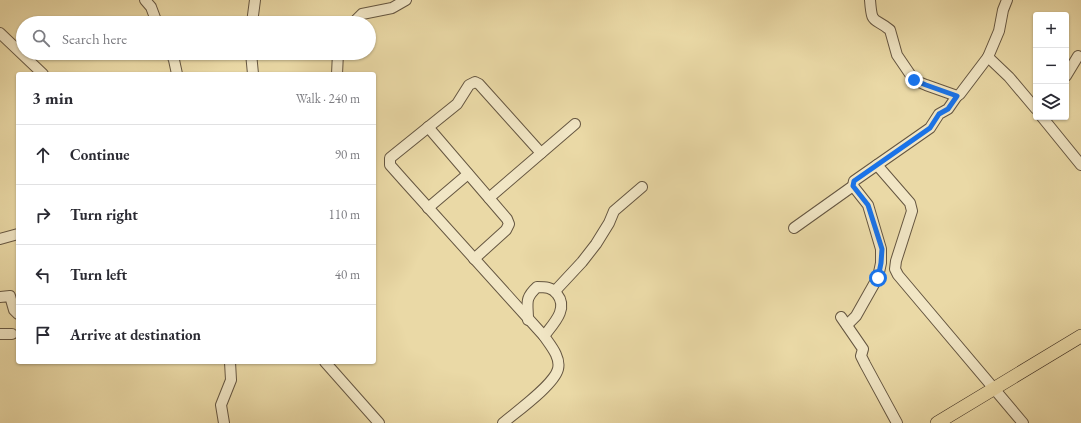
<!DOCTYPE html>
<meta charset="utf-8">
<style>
body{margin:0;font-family:"EB Garamond",serif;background:#f2f2f3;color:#2b2b33}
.controls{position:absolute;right:12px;top:12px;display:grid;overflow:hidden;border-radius:4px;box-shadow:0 1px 3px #0004}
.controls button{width:36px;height:36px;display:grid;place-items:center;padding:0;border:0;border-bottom:1px solid #e1e1e2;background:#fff;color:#2b2b33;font:20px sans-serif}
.stop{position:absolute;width:12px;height:12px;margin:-9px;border:3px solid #1a73e8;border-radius:50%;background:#fff}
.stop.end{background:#1a73e8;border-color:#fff;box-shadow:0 1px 4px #0008}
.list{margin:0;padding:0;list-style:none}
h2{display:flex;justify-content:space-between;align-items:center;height:52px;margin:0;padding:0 16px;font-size:17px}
h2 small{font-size:13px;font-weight:400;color:#7c7c81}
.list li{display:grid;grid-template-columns:26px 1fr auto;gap:12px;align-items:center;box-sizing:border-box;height:60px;padding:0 16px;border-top:1px solid #e1e1e2}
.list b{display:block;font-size:15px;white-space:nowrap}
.list em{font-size:13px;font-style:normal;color:#7c7c81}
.icon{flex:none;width:22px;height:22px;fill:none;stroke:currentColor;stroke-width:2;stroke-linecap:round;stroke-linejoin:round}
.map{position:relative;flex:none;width:1081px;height:423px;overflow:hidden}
.search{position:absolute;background:#fff;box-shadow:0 1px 3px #0004;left:16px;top:16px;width:360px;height:44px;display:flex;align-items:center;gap:10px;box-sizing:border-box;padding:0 14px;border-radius:22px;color:#7c7c81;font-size:15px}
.panel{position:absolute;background:#fff;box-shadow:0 1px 3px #0004;left:16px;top:72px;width:360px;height:292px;border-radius:4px}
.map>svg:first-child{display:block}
</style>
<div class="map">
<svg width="1081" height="423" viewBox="0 0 1081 423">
<rect width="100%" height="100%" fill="#ead9a6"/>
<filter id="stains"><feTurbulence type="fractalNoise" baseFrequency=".005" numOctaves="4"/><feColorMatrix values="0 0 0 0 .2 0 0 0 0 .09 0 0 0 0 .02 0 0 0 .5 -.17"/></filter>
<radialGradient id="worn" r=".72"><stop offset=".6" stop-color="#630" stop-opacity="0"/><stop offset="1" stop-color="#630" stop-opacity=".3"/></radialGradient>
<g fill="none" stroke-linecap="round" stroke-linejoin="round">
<!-- minor casing -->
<g stroke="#655641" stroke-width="12">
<g id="minor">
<polyline points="145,0 151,7 157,23"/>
<path d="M870,0C872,26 873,16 890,30L897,55L914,80L926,85L957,96L960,94L988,57L999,31L1003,10L1007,0"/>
<polyline points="252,23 255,0"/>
<polyline points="353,23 362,14 392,8 406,0"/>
<polyline points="0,33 43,74"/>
<polyline points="171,53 174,60 177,74"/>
<polyline points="251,53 253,74"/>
<polyline points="988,57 1009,77 1036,109"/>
<polyline points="337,74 338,53"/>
<polyline points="1066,76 1078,56"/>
<polyline points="1042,117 1081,165"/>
<polyline points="428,127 507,219 509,224 506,230 474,259"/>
<polyline points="877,165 910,203 912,211 896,261 895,269 898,275 1023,423"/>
<polyline points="489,198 575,124"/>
<polyline points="428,208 468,174"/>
<polyline points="794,228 853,186"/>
<polyline points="0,239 18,234"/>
<polyline points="555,291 582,262 596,244 609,223 614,211 642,187"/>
<polyline points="0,297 10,296 14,310 18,314"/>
<polyline points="841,317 863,349 861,356 865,364 897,423"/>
<path d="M528,320C528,303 524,299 537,287C545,287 552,287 557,294C569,309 553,324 544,336"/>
<polyline points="847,325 856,316 878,277 881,263 881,249 868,205 853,186 854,181 930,128 939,114 948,109 957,96"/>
<polyline points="0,334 12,334"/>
<polyline points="325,362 379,423"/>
<polyline points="224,423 221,405 231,380 230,362"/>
<path d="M503,423C516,412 554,385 558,369C561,357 550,345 544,336L406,183L390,165V158L457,104L469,85L475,82L479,84L541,153"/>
</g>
</g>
<!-- major casing -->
<g stroke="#392a1f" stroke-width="14">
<polyline id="major" points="937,423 1081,336"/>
</g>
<!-- minor -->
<use href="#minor" stroke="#f1e6c5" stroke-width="10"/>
<!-- major -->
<use href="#major" stroke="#ead9a6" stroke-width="13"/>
</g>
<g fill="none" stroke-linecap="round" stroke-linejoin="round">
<!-- route -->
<polyline stroke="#1a73e8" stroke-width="5" points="878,278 881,263 882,249 868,205 853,186 854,181 930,128 939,114 948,109 957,96 926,85 914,80"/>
</g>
<rect width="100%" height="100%" filter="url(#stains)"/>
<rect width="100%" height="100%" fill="url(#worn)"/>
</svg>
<div class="controls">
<button>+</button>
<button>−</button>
<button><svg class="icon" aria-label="layers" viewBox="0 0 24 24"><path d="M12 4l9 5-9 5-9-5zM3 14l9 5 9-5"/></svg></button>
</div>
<div class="stop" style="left:878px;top:278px"></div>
<div class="stop end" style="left:914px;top:80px"></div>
<div class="search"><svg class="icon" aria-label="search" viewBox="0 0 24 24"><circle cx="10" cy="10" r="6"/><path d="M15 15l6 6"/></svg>Search here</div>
<section class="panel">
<h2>3 min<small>Walk · 240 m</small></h2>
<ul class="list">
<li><svg class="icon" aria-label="ahead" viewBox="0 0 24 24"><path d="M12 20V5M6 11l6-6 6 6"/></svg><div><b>Continue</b></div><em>90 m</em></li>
<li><svg class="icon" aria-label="right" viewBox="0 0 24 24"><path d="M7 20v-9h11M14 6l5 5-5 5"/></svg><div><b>Turn right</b></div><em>110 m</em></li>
<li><svg class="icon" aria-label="left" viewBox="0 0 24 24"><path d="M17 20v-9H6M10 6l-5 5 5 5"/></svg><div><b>Turn left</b></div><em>40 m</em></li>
<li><svg class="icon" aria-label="arrive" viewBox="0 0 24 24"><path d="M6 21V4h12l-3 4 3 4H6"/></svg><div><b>Arrive at destination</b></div></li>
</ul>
</section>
</div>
